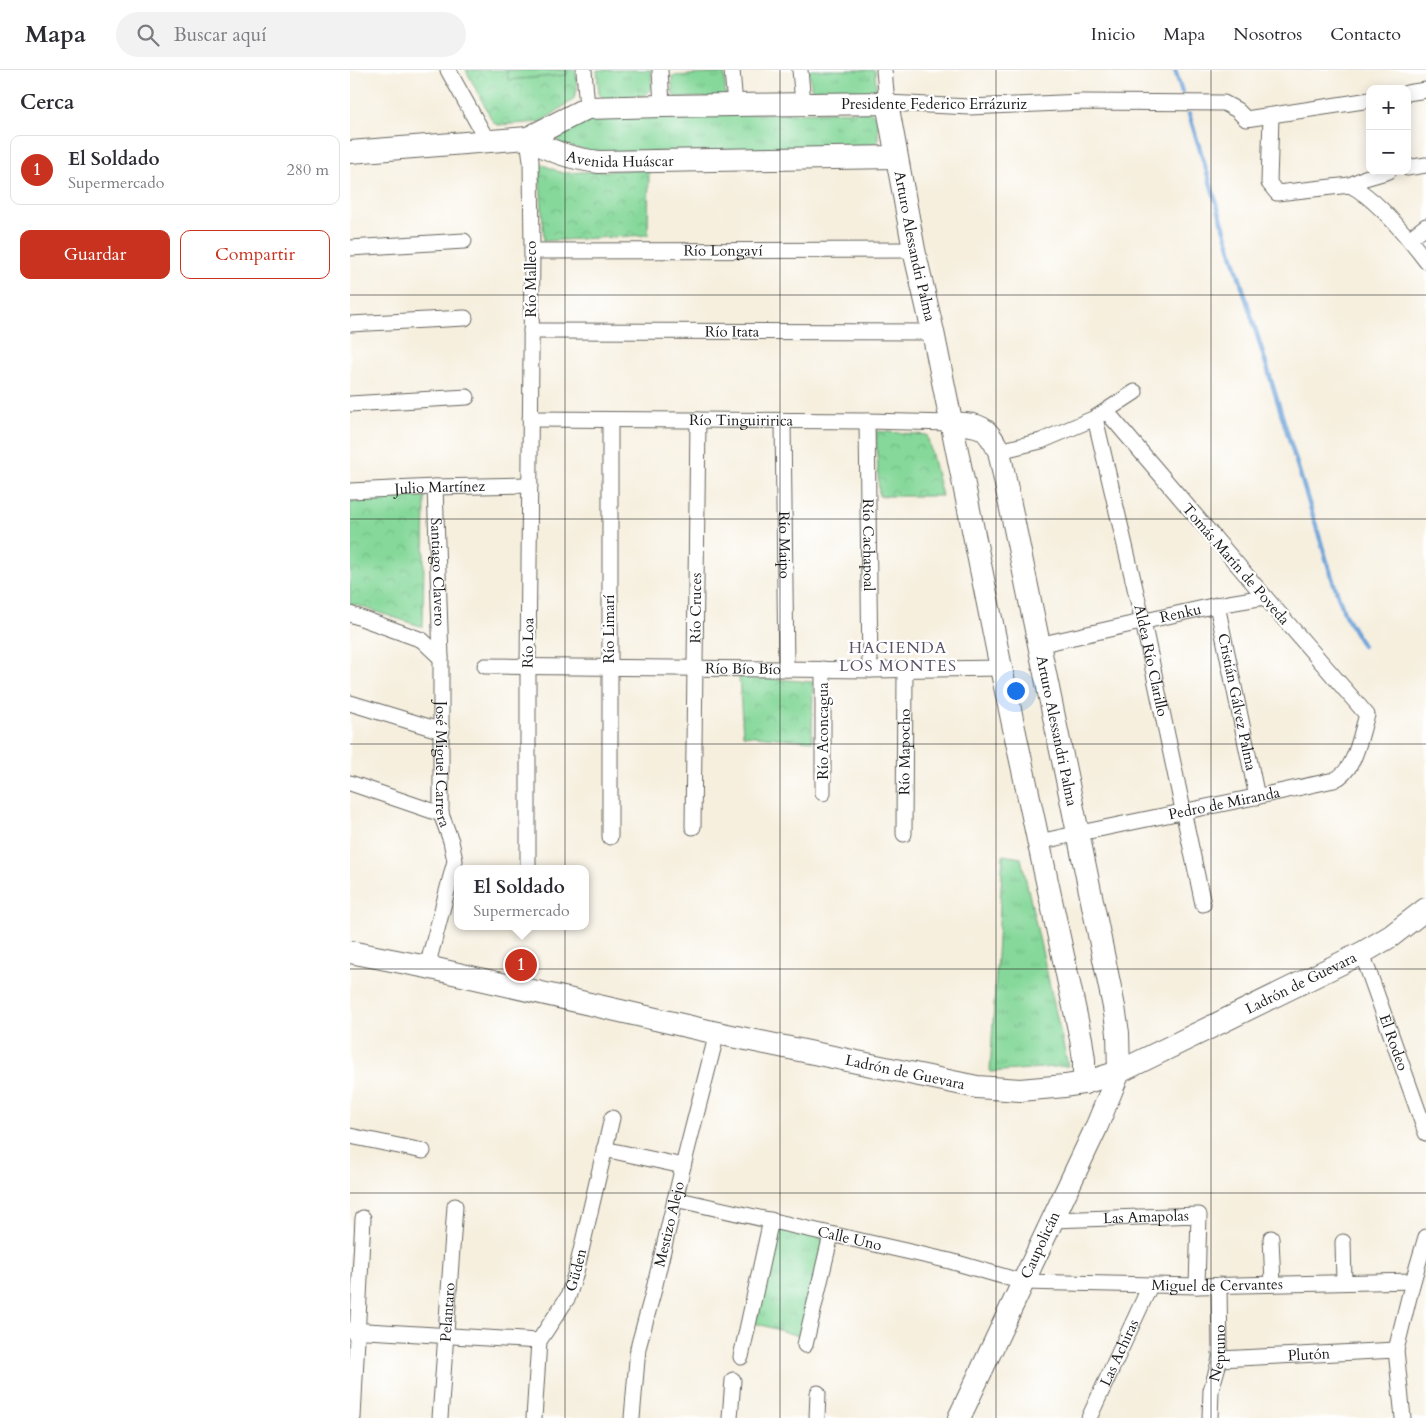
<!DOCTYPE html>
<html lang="es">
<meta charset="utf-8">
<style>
body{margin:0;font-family:Cardo,serif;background:#f2f2f3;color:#2b2b33}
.controls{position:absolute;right:15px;top:15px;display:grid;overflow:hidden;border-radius:10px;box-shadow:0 2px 12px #0003}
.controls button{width:45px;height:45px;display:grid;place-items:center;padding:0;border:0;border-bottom:1px solid #e1e1e2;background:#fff;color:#2b2b33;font:25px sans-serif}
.you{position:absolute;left:665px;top:620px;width:18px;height:18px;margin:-12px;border:4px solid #fff;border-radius:50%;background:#1a73e8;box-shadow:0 0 0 8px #1a73e833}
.badge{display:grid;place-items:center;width:32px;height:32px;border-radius:50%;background:#c8321e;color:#fff;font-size:16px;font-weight:700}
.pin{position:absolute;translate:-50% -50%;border:2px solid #fff;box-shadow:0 1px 5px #0006}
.popup{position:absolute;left:104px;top:795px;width:135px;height:65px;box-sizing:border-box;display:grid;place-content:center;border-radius:10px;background:#fff;filter:drop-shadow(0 1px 4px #0005);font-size:16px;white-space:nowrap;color:#7c7c81}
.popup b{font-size:19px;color:#2b2b33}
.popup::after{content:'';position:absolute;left:50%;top:100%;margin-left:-10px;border:10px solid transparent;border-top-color:#fff}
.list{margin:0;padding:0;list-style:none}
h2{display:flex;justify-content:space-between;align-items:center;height:65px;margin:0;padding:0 20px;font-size:21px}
h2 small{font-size:16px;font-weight:400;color:#7c7c81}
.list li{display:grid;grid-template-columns:32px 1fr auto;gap:15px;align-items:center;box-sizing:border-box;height:70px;margin:0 10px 10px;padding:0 10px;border:1px solid #e1e1e2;border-radius:10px}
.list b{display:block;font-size:19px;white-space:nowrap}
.list p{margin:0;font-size:16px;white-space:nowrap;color:#7c7c81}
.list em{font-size:16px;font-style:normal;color:#7c7c81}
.actions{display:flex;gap:10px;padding:15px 20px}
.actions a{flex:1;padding:11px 0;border:1px solid #c8321e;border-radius:10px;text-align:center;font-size:18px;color:#c8321e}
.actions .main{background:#c8321e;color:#fff}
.icon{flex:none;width:28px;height:28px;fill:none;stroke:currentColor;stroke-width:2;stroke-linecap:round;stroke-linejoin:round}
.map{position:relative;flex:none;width:1076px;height:1348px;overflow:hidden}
header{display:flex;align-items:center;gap:30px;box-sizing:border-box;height:70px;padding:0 25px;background:#fff;border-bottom:1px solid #e1e1e2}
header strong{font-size:24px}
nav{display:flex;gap:28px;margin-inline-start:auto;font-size:18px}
.search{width:350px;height:45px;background:#f2f2f3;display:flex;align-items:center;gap:12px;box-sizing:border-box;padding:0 18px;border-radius:28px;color:#7c7c81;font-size:19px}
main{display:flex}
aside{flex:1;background:#fff}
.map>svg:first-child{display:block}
</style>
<header>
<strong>Mapa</strong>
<div class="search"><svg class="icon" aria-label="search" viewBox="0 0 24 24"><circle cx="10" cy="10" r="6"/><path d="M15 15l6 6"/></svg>Buscar aquí</div>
<nav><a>Inicio</a><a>Mapa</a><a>Nosotros</a><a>Contacto</a></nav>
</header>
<main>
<aside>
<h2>Cerca<small></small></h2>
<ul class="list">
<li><span class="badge">1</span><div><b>El Soldado</b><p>Supermercado</p></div><em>280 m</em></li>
</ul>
<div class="actions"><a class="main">Guardar</a><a>Compartir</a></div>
</aside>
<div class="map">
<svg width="1076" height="1348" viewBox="0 0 1076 1348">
<defs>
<pattern id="grass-tufts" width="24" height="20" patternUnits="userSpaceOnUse" patternTransform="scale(1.25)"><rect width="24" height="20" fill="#85d89a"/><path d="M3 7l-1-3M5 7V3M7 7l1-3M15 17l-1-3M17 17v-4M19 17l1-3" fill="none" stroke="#72b984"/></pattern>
<pattern id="park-crowns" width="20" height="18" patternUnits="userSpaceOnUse" patternTransform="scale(1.25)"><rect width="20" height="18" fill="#85d89a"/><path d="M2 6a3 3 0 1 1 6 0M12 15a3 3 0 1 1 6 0" fill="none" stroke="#72b984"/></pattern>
</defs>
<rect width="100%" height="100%" fill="#fff"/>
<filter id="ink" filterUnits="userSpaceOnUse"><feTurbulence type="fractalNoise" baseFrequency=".02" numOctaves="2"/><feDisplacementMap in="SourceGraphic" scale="10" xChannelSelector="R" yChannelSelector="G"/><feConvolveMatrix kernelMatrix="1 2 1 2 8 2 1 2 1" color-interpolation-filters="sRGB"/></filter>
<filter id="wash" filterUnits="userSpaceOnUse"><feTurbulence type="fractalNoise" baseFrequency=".0096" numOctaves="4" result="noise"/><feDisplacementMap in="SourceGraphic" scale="20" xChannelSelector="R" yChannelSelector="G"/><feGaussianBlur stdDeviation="1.12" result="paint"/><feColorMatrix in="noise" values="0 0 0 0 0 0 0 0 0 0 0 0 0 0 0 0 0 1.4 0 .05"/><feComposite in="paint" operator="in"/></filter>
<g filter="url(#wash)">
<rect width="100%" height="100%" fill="#f6efde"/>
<!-- grass -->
<g fill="url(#grass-tufts)" stroke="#507a5b">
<polygon points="247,0 301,0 302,19 294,26 254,29 249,24"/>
<polygon points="459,0 525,0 526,18 523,23 468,26 462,22"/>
<polygon points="374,3 376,27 326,28 322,23 322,6"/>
<polygon points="520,41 528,49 528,71 522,76 257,84 212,75 206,68 208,62 232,51 248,47"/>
<polygon points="653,785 671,788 718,996 640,1002"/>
<polygon points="429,1155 476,1168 452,1267 405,1253"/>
</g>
<!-- park -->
<g fill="url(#park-crowns)" stroke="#507a5b">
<polygon points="116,0 226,0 227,20 223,30 191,52 148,55 143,52"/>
<polygon points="189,93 212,103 299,99 298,165 194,171"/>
<polygon points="526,361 577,365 592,426 529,426"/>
<polygon points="75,426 73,557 0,533 0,431"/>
<polygon points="389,606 463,612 462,671 393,665"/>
</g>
<!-- garden -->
<polygon fill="#85d89a" stroke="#507a5b" points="157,0 217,0 217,5 158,10"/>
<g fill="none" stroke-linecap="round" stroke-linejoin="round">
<!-- stream -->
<g stroke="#6aa1d8" stroke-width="4.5">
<polyline points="825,0 832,22"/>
<polyline points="839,44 983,511 995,545 1013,576"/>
</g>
</g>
</g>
<g filter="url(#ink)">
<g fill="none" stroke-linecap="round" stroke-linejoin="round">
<!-- street casing -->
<g stroke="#686660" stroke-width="17">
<g id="street">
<polyline points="98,0 138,72"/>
<polyline points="234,0 237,38"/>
<polyline points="310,0 312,36"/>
<polyline points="382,0 385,35"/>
<polyline points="450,0 453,33"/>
<polyline points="534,0 537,33 620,37 732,32 874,33 887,40 896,49 1020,30"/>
<polyline points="1057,23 1076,20"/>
<polyline points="921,46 919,113 927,123 1000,115 1015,108 1039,101"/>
<polyline points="178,68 181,91 182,181 178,596 178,798"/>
<polyline points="1057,98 1076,95"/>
<path d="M1000,115C1027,129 1057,166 1076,191"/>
<polyline points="1059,169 1076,156"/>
<polyline points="0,178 114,171"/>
<path id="s1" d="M182,181L564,180"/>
<polyline points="0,254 115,248"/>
<path id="s2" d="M181,261L583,262"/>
<polyline points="0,334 117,327"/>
<path id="s3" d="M745,348L793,552L853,834"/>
<path id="s4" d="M180,349L517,351L601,353"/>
<polyline points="260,350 260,767"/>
<path id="s5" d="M433,351L436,599"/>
<path id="s6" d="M517,351L520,600"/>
<polyline points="649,381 691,371 745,348 785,322"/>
<path id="s7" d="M85,417L91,588"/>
<path id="s8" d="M0,421L85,417L180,415"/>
<path id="s9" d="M867,535L907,727"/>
<path id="s10" d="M0,544L72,570L91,588V744L101,771L105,791L77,897"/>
<path id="s11" d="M688,575L867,535L915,527"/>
<path id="s12" d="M135,596L520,600L651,598"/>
<polyline points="0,633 92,661"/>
<polyline points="0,713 91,744"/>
<polyline points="473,723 473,599"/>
<path id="s13" d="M343,757L348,350"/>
<path id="s14" d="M554,764L555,600"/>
<path id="s15" d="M689,772C787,750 886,732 984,710C1006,701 1010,665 1017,645L915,527L757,342"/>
<path id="s16" d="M1012,883L1076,1063"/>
<polyline points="0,1066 73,1081"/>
<polyline points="254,1079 333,1096"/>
<path id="s17" d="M325,1129L600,1191L673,1212L847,1216L1063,1211"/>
<path id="s18" d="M702,1150L849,1145L847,1216"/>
<polyline points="921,1168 923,1214"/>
<polyline points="993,1172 994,1212"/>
<polyline points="0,1260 189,1271"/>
<polyline points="455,1275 481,1165"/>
<polyline points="391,1287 421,1150"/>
<path id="s19" d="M870,1289L1046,1280"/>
<polyline points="3,1348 13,1148"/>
<path id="s20" d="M90,1348L105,1136"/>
<path id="s21" d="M184,1348L189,1271L218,1227L226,1202L262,1048"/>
<path id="s22" d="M282,1348L288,1278L303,1223L333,1096L367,963"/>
<polyline points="380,1348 383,1310"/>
<polyline points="467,1348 468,1323"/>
<path id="s23" d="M739,1348L800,1216"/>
<path id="s24" d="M860,1348L861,1320L870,1289L869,1215"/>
<polyline points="1053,1348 1046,1280 1063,1211 1076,1167"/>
</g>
</g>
<!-- secondary casing -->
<g stroke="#686660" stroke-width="24">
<g id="secondary">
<path id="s25" d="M178,68L237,38L312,36L537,33L564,180L583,262L651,598L731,969L734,990V1013"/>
<path id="s26" d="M0,82L178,68C200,82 223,89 249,92L546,87"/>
<path id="s27" d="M601,353C630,355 635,354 649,381L764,937L768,963L769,1002L746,1058L609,1348"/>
<path id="s28" d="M0,882L77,897L367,963L627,1017L670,1020L715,1016L734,1013L769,1002L1012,883L1041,866L1076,839"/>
</g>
</g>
<!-- street -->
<use href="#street" stroke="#fff" stroke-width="15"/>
<!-- secondary -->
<use href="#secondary" stroke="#fff" stroke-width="22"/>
</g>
</g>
<!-- grid -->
<path fill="none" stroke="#1c1c1c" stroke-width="1" stroke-opacity="0.55" d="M215,0V1348M430,0V1348M646,0V1348M861,0V1348M0,225H1076M0,449H1076M0,674H1076M0,899H1076M0,1123H1076"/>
<g text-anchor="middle" stroke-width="4.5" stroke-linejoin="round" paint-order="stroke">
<!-- street labels -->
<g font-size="15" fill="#1c1c1c" stroke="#fff">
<text x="584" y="39">Presidente Federico Errázuriz</text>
<text dy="5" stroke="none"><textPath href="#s26" startOffset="275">Avenida Huáscar</textPath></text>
<text dy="5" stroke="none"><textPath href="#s25" startOffset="512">Arturo Alessandri Palma</textPath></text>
<text dy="5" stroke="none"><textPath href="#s1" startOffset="191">Río Longaví</textPath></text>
<text transform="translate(181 209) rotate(-90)" y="5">Río Malleco</text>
<text dy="5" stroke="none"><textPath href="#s2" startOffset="201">Río Itata</textPath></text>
<text dy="5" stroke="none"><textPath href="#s4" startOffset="211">Río Tinguiririca</textPath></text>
<text dy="5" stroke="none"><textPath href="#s8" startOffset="90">Julio Martínez</textPath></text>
<text dy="5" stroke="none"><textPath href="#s5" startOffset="124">Río Maipo</textPath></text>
<text dy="5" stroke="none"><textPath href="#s6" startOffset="124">Río Cachapoal</textPath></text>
<text transform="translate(886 494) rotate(49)" y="5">Tomás Marín de Poveda</text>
<text dy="5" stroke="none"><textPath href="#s7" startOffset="85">Santiago Clavero</textPath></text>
<text dy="5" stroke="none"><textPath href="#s13" startOffset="219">Río Cruces</textPath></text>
<text dy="5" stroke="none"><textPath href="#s11" startOffset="146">Renku</textPath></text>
<text transform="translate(259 559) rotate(-90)" y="5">Río Limarí</text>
<text transform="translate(178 573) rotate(-89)" y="5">Río Loa</text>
<text dy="5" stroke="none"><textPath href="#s3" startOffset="249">Aldea Río Clarillo</textPath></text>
<text dy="5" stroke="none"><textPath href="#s12" startOffset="258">Río Bío Bío</textPath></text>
<text dy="5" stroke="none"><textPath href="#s9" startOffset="99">Cristián Gálvez Palma</textPath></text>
<text transform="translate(473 661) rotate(-90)" y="5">Río Aconcagua</text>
<text dy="5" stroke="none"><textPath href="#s27" startOffset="346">Arturo Alessandri Palma</textPath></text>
<text dy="5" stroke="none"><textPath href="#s14" startOffset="82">Río Mapocho</textPath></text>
<text dy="5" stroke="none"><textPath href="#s10" startOffset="209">José Miguel Carrera</textPath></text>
<text dy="5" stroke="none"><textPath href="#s15" startOffset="189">Pedro de Miranda</textPath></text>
<text dy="5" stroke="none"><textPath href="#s28" startOffset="988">Ladrón de Guevara</textPath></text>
<text dy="5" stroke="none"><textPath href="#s16" startOffset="95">El Rodeo</textPath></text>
<text dy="5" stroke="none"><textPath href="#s28" startOffset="568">Ladrón de Guevara</textPath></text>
<text dy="5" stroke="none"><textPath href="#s18" startOffset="94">Las Amapolas</textPath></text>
<text dy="5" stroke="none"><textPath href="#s22" startOffset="198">Mestizo Alejo</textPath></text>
<text dy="5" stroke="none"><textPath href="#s17" startOffset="179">Calle Uno</textPath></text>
<text transform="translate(690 1175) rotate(-65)" y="5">Caupolicán</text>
<text dy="5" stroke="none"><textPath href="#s21" startOffset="158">Güden</textPath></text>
<text dy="5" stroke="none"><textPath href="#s17" startOffset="552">Miguel de Cervantes</textPath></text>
<text dy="5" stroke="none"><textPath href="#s20" startOffset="106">Pelantaro</textPath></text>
<text dy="5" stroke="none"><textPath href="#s23" startOffset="72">Las Achiras</textPath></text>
<text dy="5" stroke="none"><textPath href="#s24" startOffset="66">Neptuno</textPath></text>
<text dy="5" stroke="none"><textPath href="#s19" startOffset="89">Plutón</textPath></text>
</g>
<!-- neighbourhood labels -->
<g font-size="16" letter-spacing="1" fill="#5a5266" stroke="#fff">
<text x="548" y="583">HACIENDA<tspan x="548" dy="18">LOS MONTES</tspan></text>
</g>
</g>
</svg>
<div class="controls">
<button>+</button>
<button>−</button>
</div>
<div class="you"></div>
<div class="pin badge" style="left:171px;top:895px">1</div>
<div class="popup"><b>El Soldado</b>Supermercado</div>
</div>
</main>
